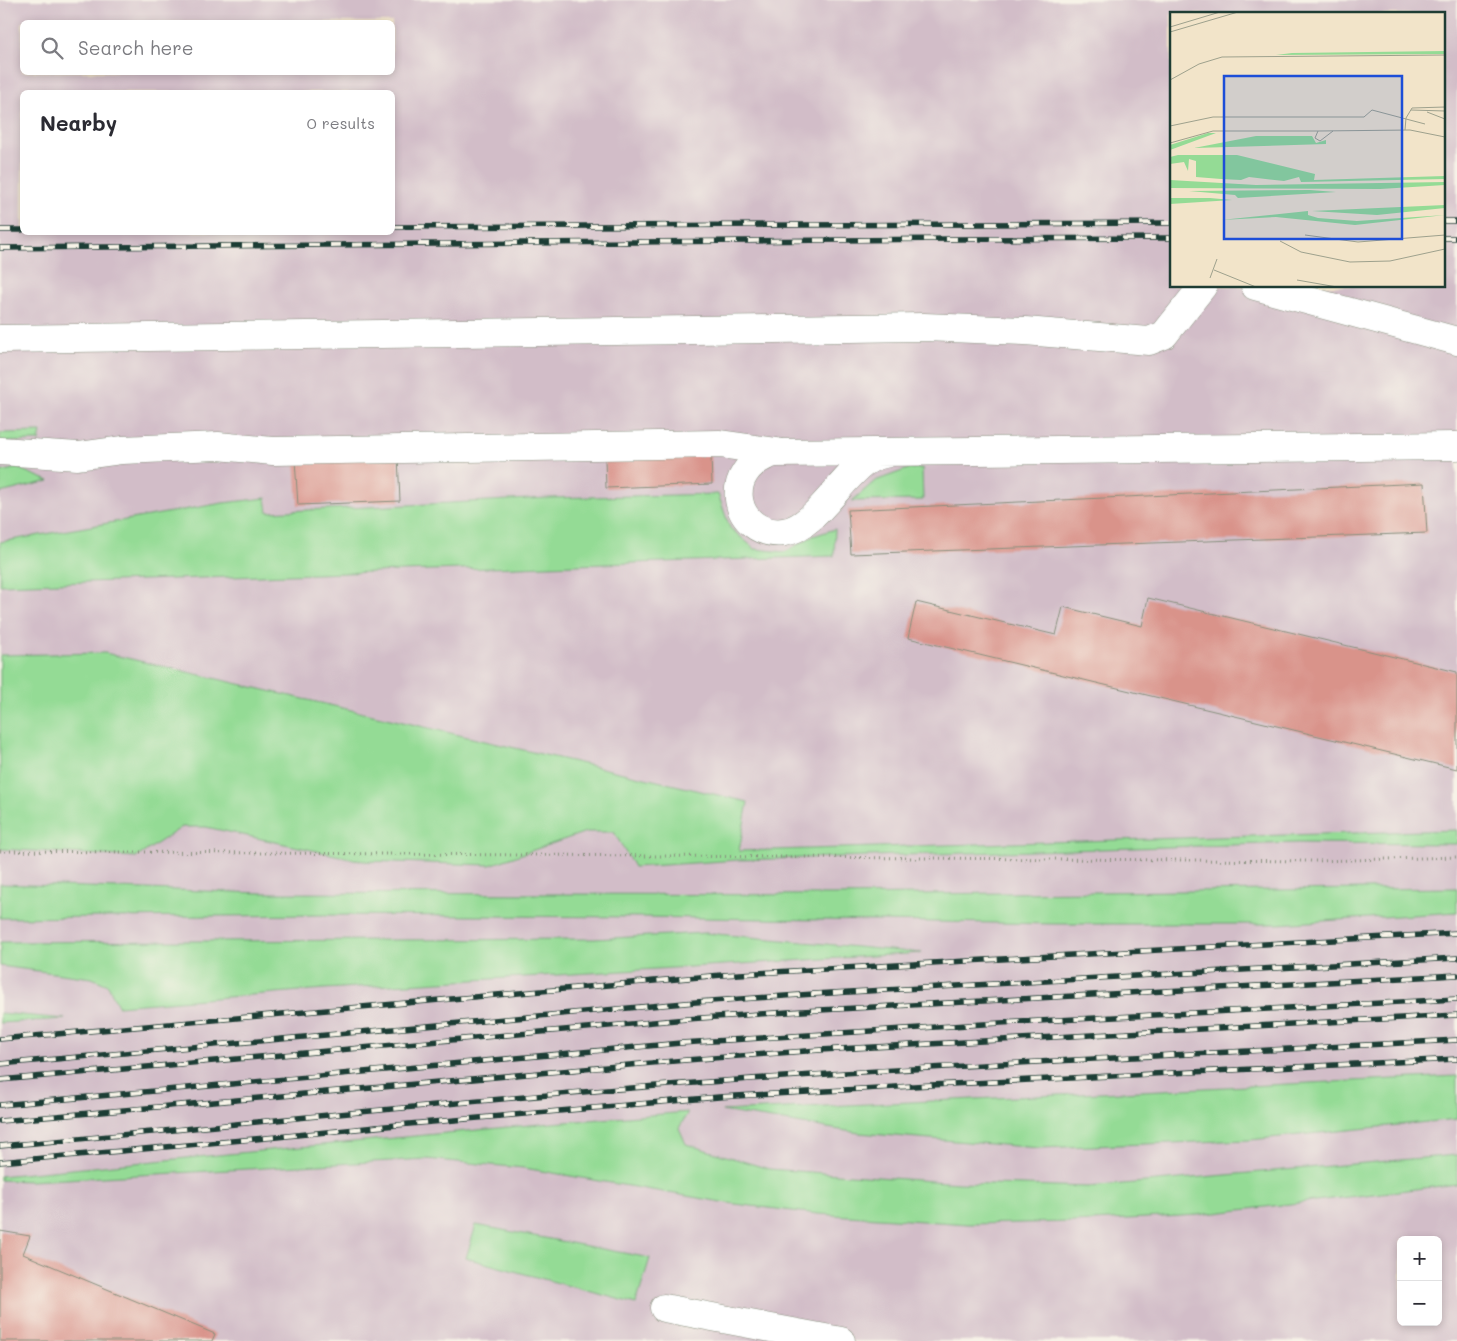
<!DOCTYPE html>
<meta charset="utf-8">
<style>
body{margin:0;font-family:Mali,sans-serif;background:#f7f7f7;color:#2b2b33}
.controls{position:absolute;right:15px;bottom:15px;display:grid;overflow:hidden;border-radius:8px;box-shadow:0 2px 8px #0003}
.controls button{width:45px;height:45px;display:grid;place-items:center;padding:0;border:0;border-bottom:1px solid #e1e1e2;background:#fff;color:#2b2b33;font:25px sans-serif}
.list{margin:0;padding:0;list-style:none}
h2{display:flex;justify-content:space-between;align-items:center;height:65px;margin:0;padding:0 20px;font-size:21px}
h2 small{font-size:16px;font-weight:400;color:#7c7c81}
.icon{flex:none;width:28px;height:28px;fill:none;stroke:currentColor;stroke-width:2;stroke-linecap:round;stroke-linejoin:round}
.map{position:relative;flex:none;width:1457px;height:1341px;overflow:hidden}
.search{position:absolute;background:#fff;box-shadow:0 2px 8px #0003;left:20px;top:20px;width:375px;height:55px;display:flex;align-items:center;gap:12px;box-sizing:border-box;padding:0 18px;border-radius:8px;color:#7c7c81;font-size:19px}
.panel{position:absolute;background:#fff;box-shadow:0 2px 8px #0003;left:20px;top:90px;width:375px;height:145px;border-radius:8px}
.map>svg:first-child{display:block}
</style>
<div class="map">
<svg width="1457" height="1341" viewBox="0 0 1457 1341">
<rect width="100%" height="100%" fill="#f7f3e8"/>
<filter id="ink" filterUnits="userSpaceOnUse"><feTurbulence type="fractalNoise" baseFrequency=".02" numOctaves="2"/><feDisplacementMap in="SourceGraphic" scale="10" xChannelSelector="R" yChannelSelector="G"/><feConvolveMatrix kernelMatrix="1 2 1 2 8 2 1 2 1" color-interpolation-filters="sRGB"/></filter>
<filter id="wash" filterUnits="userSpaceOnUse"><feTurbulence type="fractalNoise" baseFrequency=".0096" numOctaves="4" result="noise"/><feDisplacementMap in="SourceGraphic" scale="20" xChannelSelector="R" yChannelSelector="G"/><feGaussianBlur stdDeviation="1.12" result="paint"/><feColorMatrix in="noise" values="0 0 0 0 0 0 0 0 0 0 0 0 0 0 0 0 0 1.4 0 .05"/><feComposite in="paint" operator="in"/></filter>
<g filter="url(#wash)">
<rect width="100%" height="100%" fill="#f2e4c9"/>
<!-- industrial -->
<path fill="#d2bdc8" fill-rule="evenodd" d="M0,0H1457V1341H0ZM1171,14H1443V286H1171ZM22,22H392V72H22ZM22,92H392V232H22ZM1401,1240H1438V1322H1401Z"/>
<!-- green -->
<g fill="#94db95" stroke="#5a8c64">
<polygon points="41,432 39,441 0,442 0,433"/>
<polygon points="17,468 49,481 0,493 0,472"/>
<polygon points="922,468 923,500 852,501 875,481 908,469"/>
<polygon points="718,494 730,528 755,549 785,552 813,536 835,529 834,556 0,585 0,542 223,503 266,498 268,512 550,498"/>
<polygon points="105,653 748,802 739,851 1457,830 1457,844 1298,843 738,860 634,867 614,832 586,832 490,865 363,861 206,827 182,827 137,857 0,849 0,655"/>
<polygon points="0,884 261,893 832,895 1457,888 1457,912 1278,924 1054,924 645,917 322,915 0,918"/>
<polygon points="706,933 922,953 324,989 118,1006 108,985 92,978 0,966 0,942 594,939"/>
<polygon points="0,1013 65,1019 0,1023"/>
<polygon points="1457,1076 1457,1119 1250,1140 1039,1148 859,1133 722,1111"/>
<polygon points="688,1112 679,1128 686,1144 769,1169 959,1183 1088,1187 1457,1155 1457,1184 1198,1215 1074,1222 968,1224 818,1214 727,1203 524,1168 426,1159 31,1181 0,1180 0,1176 540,1124"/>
<polygon points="476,1225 650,1258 636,1304 466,1258"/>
</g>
<g id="blocks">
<!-- building -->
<g fill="#d9938a">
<polygon points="711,455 712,484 606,488 605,459"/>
<polygon points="398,456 400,501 298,505 295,460"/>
<polygon points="1424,483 1427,533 851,554 848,510"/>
<polygon points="1148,598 1457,672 1457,769 908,638 916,602 1056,635 1063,607 1142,626"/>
<polygon points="0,1231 30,1236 23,1254 215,1334 212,1341 0,1341"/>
</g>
</g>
</g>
<g filter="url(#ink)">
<use href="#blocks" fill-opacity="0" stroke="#88907e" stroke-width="1"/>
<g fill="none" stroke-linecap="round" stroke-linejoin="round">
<!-- minor casing -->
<g stroke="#88907e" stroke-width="29">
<g id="minor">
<polyline points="1255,286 1457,341"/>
<polyline points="0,339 924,327 1025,331 1149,341 1164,335 1203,286"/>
<polyline points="0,451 78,456 122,450 218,446 273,451 720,444 777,452"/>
<path d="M892,452C885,454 877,455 870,459C843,473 816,528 784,532C734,538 718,469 774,453L1457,446"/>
<polyline points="664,1308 841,1341"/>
</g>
</g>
<!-- path -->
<polyline stroke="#88907e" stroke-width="3" stroke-dasharray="1 4" stroke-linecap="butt" points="0,851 1316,861 1457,857"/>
<!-- minor -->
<use href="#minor" stroke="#fff" stroke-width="28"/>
<!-- rail casing -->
<g stroke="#1f3d34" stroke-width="5.5">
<g id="rail">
<polyline points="1443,221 1457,221"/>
<polyline points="392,227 1171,223"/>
<polyline points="0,230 22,230"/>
<polyline points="1443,238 1457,238"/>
<polyline points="0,248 953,239 1171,238"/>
<polyline points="0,1039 722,975 1457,933"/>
<polyline points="0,1064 696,1002 814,994 1457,958"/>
<polyline points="0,1080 687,1019 802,1011 1457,975"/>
<polyline points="0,1105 681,1043 1000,1023 1457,999"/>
<polyline points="0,1121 686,1060 820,1050 1457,1015"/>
<path d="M0,1146C237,1125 473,1099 709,1082C958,1064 1208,1054 1457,1040"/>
<polyline points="0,1162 277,1137 386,1126 719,1097 931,1085 1457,1059"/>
</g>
</g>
<!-- rail -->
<use href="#rail" stroke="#f7f3e8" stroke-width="4" stroke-dasharray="11" stroke-linecap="butt"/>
</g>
</g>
<!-- overview -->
<g transform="translate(1170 12)">
<rect width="275" height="275" fill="#f2e4c9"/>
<path d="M275,39V42L106,43L122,41ZM38,121H46L0,138V133ZM86,124H142L146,131L156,128V132L24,136ZM8,143H67L145,162L144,168L275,164V167L131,170L129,165L114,169L79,165L71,168L51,167L26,165V149L19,147L18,159L14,150L0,152V145ZM0,168L86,173L275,170V173L210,177L0,176ZM140,178L166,180L68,186L65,183L19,179ZM0,186H40L62,188L0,192ZM275,193V196L207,203L142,199ZM138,199V203L148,206L187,209L275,203L185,213L106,205L51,208Z" fill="#94db95"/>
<path fill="none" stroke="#9ea18d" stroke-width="1" d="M0,15L50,0M0,20L68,0M0,68L29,52L52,45L275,43M241,98L275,99M257,100L275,107M0,114L43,105H194L202,98L255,112M235,118L236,106L242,96L275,95M163,119L150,129L145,126L148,119L240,118L275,125M0,131L43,119H148M135,223L188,230L275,223M110,229L131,240L180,250L220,249L275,237M44,258L86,275M40,266L47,247M127,268L167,275"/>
<path fill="#1d4ed8" fill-opacity="0.15" stroke="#1d4ed8" stroke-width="2.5" d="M54,64H232V227H54Z"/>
<rect width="275" height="275" fill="none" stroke="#1f3d34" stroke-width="2.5"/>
</g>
</svg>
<div class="controls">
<button>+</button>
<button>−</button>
</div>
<div class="search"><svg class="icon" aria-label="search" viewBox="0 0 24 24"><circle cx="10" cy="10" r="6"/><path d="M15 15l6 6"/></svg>Search here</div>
<section class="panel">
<h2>Nearby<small>0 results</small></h2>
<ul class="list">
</ul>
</section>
</div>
